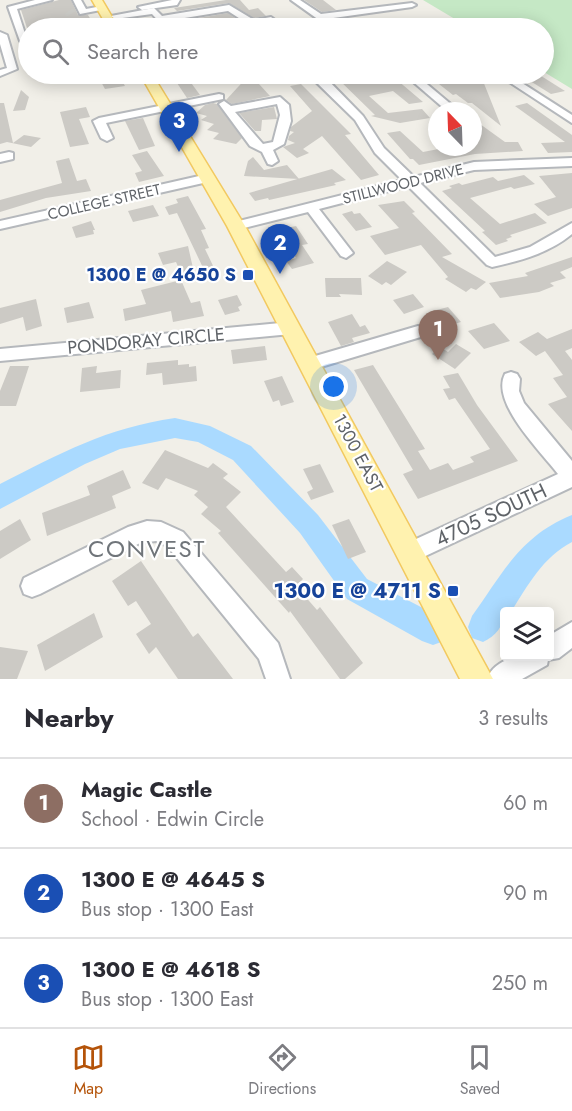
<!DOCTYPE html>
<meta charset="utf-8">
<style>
body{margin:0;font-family:Jost,sans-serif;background:#f7f7f7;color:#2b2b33}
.controls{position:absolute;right:18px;bottom:18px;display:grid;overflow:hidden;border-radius:6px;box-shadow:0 3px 15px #0003}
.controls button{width:54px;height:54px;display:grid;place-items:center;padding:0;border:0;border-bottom:2px solid #e1e1e2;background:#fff;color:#2b2b33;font:30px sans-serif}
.compass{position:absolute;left:428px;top:102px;width:54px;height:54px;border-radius:50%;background:#fff;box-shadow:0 3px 15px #0003;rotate:337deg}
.you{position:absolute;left:334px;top:387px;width:21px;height:21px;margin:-15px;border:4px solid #fff;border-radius:50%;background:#1a73e8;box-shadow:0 0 0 9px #1a73e833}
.badge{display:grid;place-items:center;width:39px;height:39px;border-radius:50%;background:#b45309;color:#fff;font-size:20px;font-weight:700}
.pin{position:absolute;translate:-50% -50px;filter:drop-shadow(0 2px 3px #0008)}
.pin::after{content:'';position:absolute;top:32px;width:21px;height:18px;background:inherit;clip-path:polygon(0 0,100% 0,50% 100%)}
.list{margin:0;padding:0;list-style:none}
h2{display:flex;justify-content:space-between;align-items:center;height:78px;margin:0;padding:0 24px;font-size:26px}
h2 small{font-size:20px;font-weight:400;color:#7c7c81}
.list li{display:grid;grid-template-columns:39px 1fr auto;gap:18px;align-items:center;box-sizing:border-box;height:90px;padding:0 24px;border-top:2px solid #e1e1e2}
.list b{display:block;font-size:22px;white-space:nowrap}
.list p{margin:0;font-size:20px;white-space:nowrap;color:#7c7c81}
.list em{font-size:20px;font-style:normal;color:#7c7c81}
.icon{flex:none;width:33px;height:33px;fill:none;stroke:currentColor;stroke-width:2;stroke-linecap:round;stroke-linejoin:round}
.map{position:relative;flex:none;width:572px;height:679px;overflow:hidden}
.search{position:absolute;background:#fff;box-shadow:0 3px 15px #0003;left:18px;right:18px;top:18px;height:66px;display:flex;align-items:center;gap:15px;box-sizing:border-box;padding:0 21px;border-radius:33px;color:#7c7c81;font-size:22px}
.sheet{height:348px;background:#fff}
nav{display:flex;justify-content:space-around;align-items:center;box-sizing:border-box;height:84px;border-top:2px solid #e1e1e2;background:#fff;font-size:16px;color:#7c7c81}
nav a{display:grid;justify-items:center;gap:3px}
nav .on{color:#b45309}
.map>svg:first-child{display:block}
</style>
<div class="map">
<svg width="572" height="679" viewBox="0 0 572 679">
<rect width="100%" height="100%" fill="#f1efe8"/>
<!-- green -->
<polygon fill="#c5e8c5" points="423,0 572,0 572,89 544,72 544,28 470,28"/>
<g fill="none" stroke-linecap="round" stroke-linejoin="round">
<!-- river -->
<g fill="#aadaff" fill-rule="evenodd">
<path d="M175,418L210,426L251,446L318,515L367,579L444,619L448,630L444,641L433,645L422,641L347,599L300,533L233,460L198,442L175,438L120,449L85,464L0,509V484C61,453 106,428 175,418Z"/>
<path d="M572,515V542C543,557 528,585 511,612H504C504,626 496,636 483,642L472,638L468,627L472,616C503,573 520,536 572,515Z"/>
</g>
</g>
<!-- building -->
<g fill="#cccac5">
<polygon points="59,0 71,0 78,15 88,15 96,28 27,28 21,10"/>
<polygon points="226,0 240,0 249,10 258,8 266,16 254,18 229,3 177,11 174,8"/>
<polygon points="304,0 323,0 336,10 322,12"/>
<polygon points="228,13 239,21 203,28 168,28 171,25 170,23"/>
<polygon points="75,74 118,74 125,86 105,89 100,80 79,84"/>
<polygon points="250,74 270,96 232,104 226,100"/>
<polygon points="351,74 390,74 423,102 409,104 393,91 369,96 388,113 422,109 430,118 400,123 371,116 375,115 335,76"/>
<polygon points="429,74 478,74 481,76 501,126 472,103 468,103 456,94 453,95 430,77 433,76"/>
<polygon points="519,74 538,74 565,91 551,94"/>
<polygon points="189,80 200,95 187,98 177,83"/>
<polygon points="301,84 351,134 345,135 379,175 361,180 322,136 303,149 309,153 297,158 283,147 295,143 288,140 289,136 294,132 290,131 291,127 312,111 290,86"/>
<polygon points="21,90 29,97 25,110 13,111"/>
<polygon points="0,103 4,103 13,143 24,135 41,138 31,147 7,142 0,144"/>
<polygon points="213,103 217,104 242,138 236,144 213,139 219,133 207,130 214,124 201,120 207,116 196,113 205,105"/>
<polygon points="527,103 572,135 572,152 548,153 541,143 565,142 515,106"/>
<polygon points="86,107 90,117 79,119 89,144 70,147 60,112"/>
<polygon points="274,107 277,119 262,120 261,131 255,131 239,113"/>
<polygon points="143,118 155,146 139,150 125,121"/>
<polygon points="473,119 505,142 518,142 523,151 475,154 419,165 413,159 410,159 387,133 400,131 423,152 449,147 473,147"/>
<polygon points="147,151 164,176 139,182 135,173 142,171 132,155"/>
<polygon points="253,157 264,170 287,165 299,179 244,176 248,161"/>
<polygon points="69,158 77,181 86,179 91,191 46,198 0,212 0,200 62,183 56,161"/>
<polygon points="332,169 346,180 334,183 336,185 269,200 268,198 255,201 249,193"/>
<polygon points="572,173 572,208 548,216 534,204 556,197 539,176"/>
<polygon points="524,175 535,184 514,189 511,187 470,198 500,224 535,213 547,223 510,235 512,237 506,239 508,241 496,245 482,232 485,231 442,191 452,188 449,186 459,183 462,185 493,177 498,181"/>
<polygon points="188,196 206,229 201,230 209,248 205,249 216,272 206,274 177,213 169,215 165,207 178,203 176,199"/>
<polygon points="404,201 415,212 412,213 452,254 442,257 486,282 476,290 471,288 466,292 445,279 448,277 421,245 385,255 370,236 399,228 378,205"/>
<polygon points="153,205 159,216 133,222 128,211"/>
<polygon points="352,211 354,214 360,213 372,227 356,231 342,214"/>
<polygon points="91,221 95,230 93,230 94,234 76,238 72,227"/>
<polygon points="296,226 308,244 302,245 314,263 292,269 286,261 296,258 278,230"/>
<polygon points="188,246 195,277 184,280 176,262 163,265 158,253"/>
<polygon points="572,257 572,267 560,272 566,278 550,283 554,286 539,292 500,298 489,283 528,276 525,273"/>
<polygon points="387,261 407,272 391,285 386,282 382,285 368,276"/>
<polygon points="325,278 361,278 362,295 339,294 341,297 326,297"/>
<polygon points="181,280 191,303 200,301 204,316 173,322 171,311 125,321 123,309 146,304 141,290"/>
<polygon points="413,294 424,307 404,314 393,300"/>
<polygon points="237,295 242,305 238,307 240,311 225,315 218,300"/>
<polygon points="36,299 42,326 26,331 23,317 0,324 0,308"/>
<polygon points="89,302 94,318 67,323 64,308"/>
<polygon points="448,307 461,322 441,328 429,312"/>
<polygon points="352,314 360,327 365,325 370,333 352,338 354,342 341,346 328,322"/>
<polygon points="494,323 510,341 484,349 468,331"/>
<polygon points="572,329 572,348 565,351 572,360 572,431 548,404 567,397 553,378 563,375 545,351 536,356 519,342 538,332 547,339"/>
<polygon points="456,344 471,353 455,369 432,354 440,347 448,352"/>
<polygon points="265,346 267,360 233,364 231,350"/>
<polygon points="178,360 178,365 189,364 189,367 196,366 197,381 163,385 162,373 146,375 147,363"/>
<polygon points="373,365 425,449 418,451 430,470 448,463 453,470 474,462 470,457 490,449 455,398 449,400 443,389 450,388 443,376 458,373 477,405 518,461 418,499 403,474 413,470 354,370"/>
<polygon points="10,366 29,366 16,406 0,406 0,391"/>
<polygon points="97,366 96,373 121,370 120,388 80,392 82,368"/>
<polygon points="282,376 294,402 281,406 279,400 273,402 264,381"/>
<polygon points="165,450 208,468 213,463 228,474 223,478 241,492 226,507 286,572 292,567 303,579 296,586 317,610 320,607 363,663 345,679 340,679 290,611 289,613 218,533 221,531 201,514 208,507 194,495 198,491 166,478 158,490 142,483"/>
<polygon points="320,464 334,492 311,500 307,492 313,489 303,469"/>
<polygon points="123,470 131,488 112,496 116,508 47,536 42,513 90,495 87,486"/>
<polygon points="20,519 31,540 0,559 0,531"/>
<polygon points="349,519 366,552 348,559 332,525"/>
<polygon points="141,561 193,637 198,633 233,679 178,679 156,647 149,654 136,634 151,624 136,601 128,606 112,581"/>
<polygon points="94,613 103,637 45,671 37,645"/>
<polygon points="0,647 28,651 17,679 0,679"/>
</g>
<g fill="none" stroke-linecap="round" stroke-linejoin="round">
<!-- minor-tunnel -->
<polyline stroke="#ccccc8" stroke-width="10" stroke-dasharray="10 4.5" stroke-linecap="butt" points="69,11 71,14"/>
<!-- minor casing -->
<g stroke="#b5b8bc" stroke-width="4">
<g id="minor">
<polygon points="35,0 52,0 17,9 28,43 20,41 8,7"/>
<polygon points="73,0 81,0 86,9 102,6 106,9 80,14"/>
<polygon points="172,0 180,0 177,5 142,10 138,7"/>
<polygon points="291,0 300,0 321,14 412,3 416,5 412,7 319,20"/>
<polygon points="229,5 254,20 271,17 275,20 235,28 218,28 219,26 245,22 228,11 166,21 169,25 165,28 152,14 115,19 111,16 154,8 162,16"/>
<polygon points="115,24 118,25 118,28 98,28"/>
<polygon points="0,32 7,35 17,69 0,76 0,70 7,68 0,44"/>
<polygon points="168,74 187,74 149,83 144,80"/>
<path d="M312,74H322L363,116L384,148L414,177L474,162L572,158V166L474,170L420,183L495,257L530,247L572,223V234C549,253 520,261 492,267L487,265L408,186L319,209L353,253L346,258L341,256L308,212L236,230L231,229L229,226L231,223L402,180L375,153L355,120L315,81Z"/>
<polygon points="404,74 415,74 459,111 447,111"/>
<polygon points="497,74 508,74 572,115 572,123"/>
<polygon points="219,94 223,95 223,99 106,123 113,138 107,141 101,138 93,121 99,118"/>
<path d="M280,97L289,105L291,121L284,144L273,150L278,161L272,165L268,164L262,152L250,146L219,104L224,101L231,106ZM277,104L280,115L273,142L263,144L235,112Z"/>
<polygon points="9,152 13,153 13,159 0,162 0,154"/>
<polygon points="208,174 212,175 214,178 212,181 0,229 0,221"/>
<polygon points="291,322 297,324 299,328 297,332 291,334 0,361 0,349"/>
<polygon points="418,326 424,328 426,332 424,336 311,370 305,369 302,364 305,359"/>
<path d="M511,372L517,374L520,379L519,391L524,403L572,461V487L419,559L411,562L403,559L400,552L403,545L558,474C541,452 490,402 505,374Z"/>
<polygon points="147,521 161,522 183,532 278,643 290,679 266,679 259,659 167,546 156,541 140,543 40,594 32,597 24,594 21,586 24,578 128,527"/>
<path d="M572,622V648L559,658L548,660L547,665L522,679H487C497,654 527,656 550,656V635Z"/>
</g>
</g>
<!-- major casing -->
<g stroke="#f2c960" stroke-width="3">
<g id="major">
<polygon points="92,0 102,0 115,22 123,28 107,26"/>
<polygon points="140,74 152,74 245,226 493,679 460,679 227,226"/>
</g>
</g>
<!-- minor -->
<use href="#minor" fill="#fff" fill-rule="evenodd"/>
<!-- major -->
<use href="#major" fill="#fff2af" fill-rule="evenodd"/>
</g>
<!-- markers -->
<g fill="#1a4fb4" stroke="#fff" stroke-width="2">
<rect x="242" y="269" width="12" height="12" rx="3"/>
<rect x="447" y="585" width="12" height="12" rx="3"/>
</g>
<g text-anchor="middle" stroke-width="4.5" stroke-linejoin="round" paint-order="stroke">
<!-- far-street labels -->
<g font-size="15" fill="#5f6368" stroke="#fff">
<text transform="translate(403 184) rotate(-14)" y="5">STILLWOOD DRIVE</text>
<text transform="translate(104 202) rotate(-13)" y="5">COLLEGE STREET</text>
</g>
<!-- transit labels -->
<g font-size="18" font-weight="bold" fill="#164399" stroke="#fff" text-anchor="end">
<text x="236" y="281">1300 E @ 4650 S</text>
</g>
<!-- street labels -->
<g font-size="18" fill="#5f6368" stroke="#fff">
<text transform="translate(146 341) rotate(-5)" y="6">PONDORAY CIRCLE</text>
<text transform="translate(358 453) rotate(62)" y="6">1300 EAST</text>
</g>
<!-- near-street labels -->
<g font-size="21" fill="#5f6368" stroke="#fff">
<text transform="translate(491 515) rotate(-25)" y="7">4705 SOUTH</text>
</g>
<!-- near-transit labels -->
<g font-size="21" font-weight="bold" fill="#164399" stroke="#fff" text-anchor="end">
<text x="441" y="598">1300 E @ 4711 S</text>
</g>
<!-- near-neighbourhood labels -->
<g font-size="24" letter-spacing="1.5" fill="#70757a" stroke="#fff">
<text x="147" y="557">CONVEST</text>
</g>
</g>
</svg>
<div class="controls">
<button><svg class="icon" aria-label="layers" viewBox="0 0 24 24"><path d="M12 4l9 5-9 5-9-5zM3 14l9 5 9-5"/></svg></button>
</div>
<svg class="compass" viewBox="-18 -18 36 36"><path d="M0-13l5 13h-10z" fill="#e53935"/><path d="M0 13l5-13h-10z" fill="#7c7c81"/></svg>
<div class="you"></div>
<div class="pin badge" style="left:438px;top:360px;background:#8d6e63">1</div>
<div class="pin badge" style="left:280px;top:274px;background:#1a4fb4">2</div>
<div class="pin badge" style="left:179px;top:152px;background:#1a4fb4">3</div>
<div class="search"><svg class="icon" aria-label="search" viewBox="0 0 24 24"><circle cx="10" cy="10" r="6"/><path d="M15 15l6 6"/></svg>Search here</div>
</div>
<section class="sheet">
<h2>Nearby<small>3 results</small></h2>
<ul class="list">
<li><span class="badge" style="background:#8d6e63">1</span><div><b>Magic Castle</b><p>School · Edwin Circle</p></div><em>60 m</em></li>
<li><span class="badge" style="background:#1a4fb4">2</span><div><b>1300 E @ 4645 S</b><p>Bus stop · 1300 East</p></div><em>90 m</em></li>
<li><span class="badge" style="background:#1a4fb4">3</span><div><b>1300 E @ 4618 S</b><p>Bus stop · 1300 East</p></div><em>250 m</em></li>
</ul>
</section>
<nav>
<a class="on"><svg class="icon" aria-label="map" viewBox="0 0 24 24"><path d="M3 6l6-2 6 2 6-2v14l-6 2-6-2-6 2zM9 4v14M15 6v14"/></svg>Map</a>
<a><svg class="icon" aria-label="directions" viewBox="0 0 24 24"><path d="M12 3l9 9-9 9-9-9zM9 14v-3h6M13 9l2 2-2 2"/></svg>Directions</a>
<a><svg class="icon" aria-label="saved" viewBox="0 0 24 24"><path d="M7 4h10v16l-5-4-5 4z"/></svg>Saved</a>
</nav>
